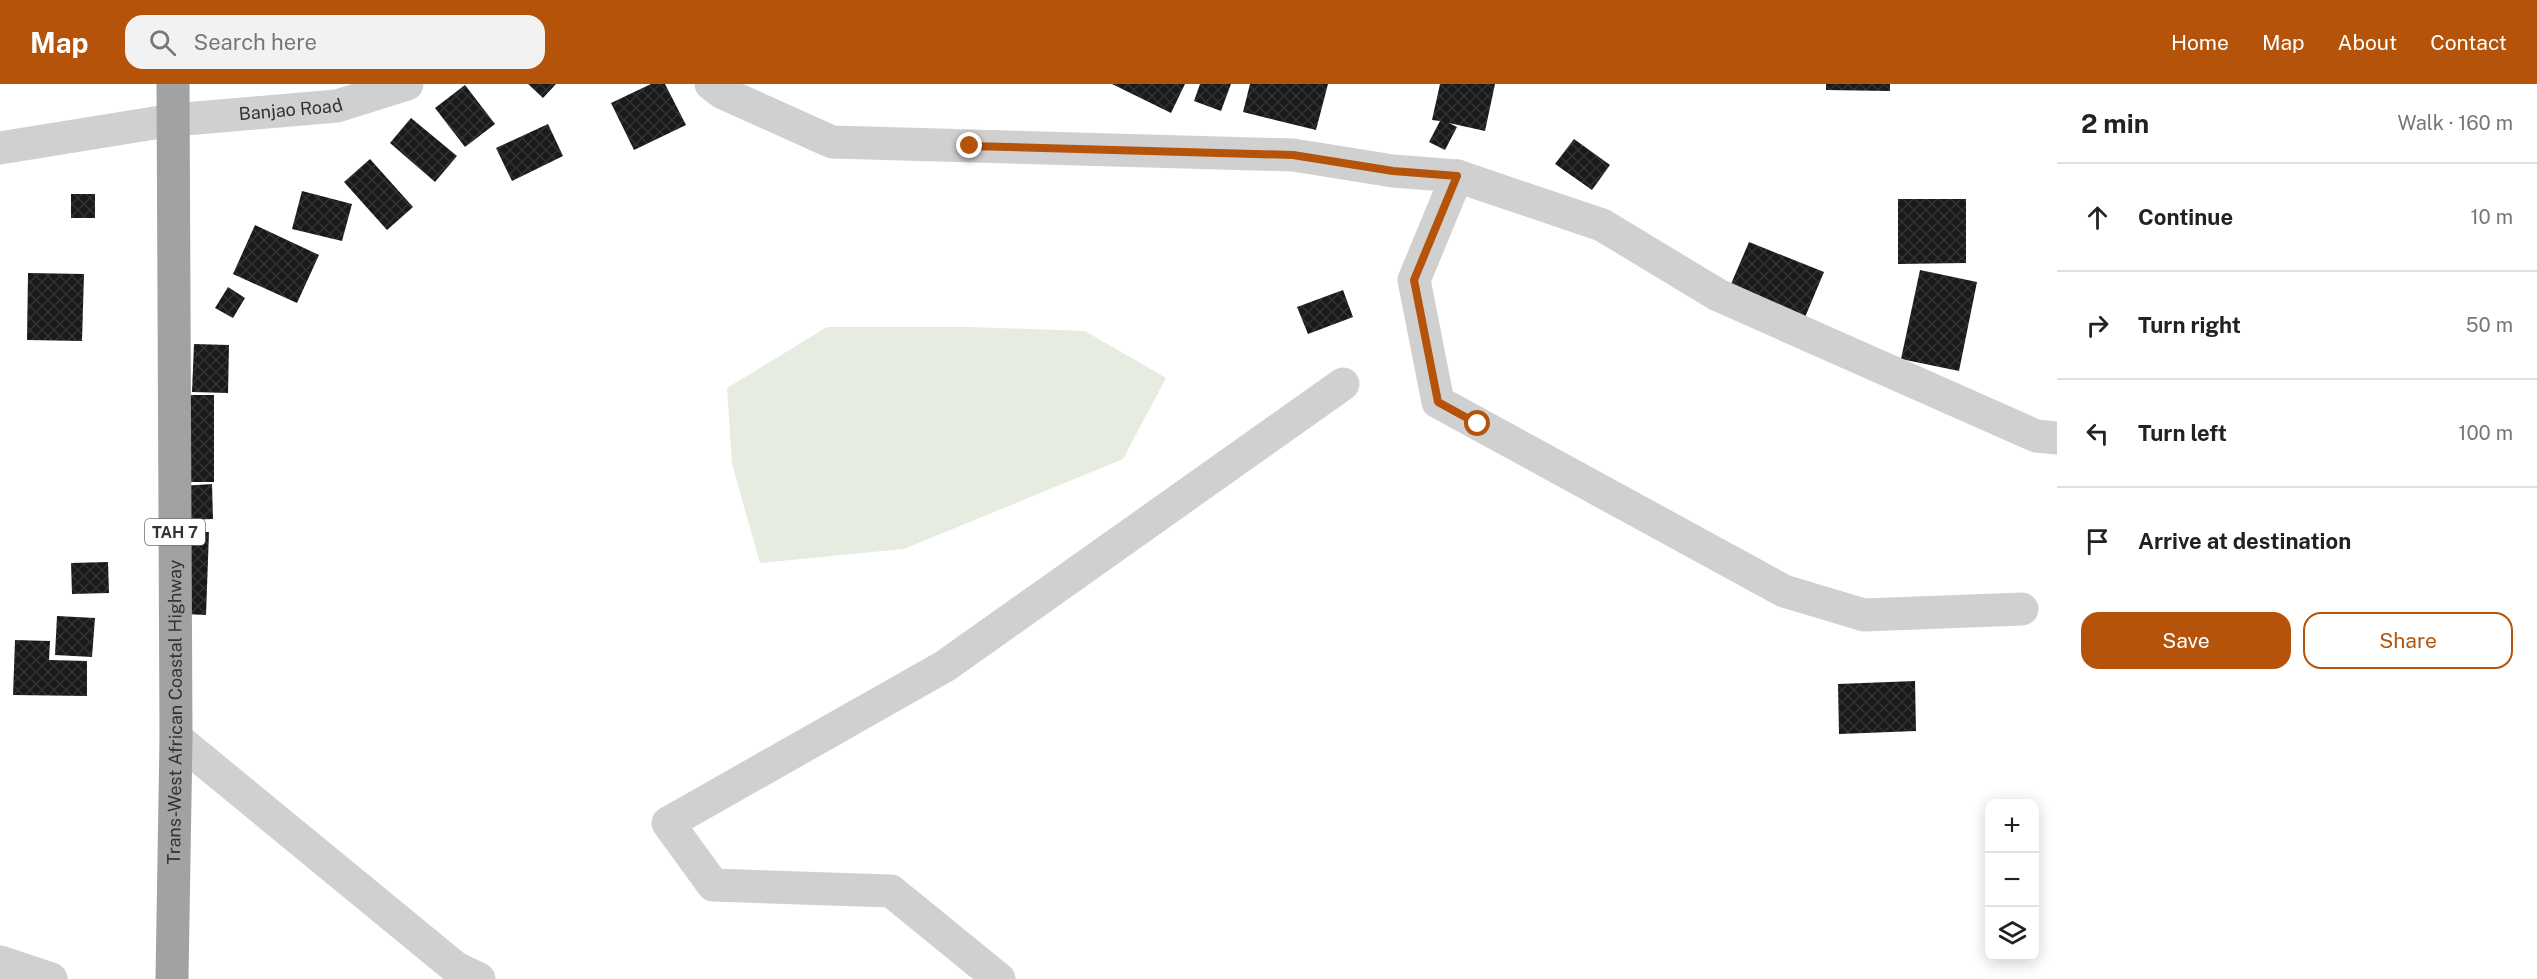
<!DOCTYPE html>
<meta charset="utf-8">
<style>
body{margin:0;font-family:"Public Sans",sans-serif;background:#f2f2f2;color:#222}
.controls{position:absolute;right:18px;bottom:18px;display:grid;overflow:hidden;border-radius:12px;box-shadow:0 3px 15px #0003}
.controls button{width:54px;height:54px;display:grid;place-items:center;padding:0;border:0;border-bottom:2px solid #e0e0e0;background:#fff;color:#222;font:30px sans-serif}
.stop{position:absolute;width:18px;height:18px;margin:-14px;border:4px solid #b45309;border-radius:50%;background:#fff}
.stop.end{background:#b45309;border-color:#fff;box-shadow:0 2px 6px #0008}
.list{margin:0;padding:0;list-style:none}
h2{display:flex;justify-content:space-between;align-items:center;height:78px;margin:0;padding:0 24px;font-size:26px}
h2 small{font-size:20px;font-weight:400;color:#767676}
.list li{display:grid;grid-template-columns:39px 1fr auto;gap:18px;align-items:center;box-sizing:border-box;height:108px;padding:0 24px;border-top:2px solid #e0e0e0}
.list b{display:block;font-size:22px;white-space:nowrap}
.list em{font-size:20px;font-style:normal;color:#767676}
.actions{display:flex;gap:12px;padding:18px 24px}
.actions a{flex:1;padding:14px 0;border:2px solid #b45309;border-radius:18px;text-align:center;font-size:21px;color:#b45309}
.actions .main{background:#b45309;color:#fff}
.icon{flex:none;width:33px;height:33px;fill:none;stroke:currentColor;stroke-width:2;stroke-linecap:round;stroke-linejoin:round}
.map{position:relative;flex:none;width:2057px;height:895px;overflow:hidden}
header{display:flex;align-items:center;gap:36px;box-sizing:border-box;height:84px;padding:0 30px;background:#b45309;color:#fff}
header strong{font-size:28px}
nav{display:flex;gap:33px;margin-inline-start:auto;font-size:21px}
.search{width:420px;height:54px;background:#f2f2f2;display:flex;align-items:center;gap:15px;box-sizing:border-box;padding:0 21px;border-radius:18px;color:#767676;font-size:22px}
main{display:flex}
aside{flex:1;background:#fff}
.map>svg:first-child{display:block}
</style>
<header>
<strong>Map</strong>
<div class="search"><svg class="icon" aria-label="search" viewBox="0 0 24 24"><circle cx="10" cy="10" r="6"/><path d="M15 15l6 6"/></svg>Search here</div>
<nav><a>Home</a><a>Map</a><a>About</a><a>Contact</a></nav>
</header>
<main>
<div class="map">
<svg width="2057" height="895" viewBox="0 0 2057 895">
<defs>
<pattern id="building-cross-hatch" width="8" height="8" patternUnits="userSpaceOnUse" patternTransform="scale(1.5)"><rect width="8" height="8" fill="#1a1a1a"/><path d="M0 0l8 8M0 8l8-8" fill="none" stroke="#333"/></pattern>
</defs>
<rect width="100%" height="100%" fill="#fff"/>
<!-- green -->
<polygon fill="#e6ecdf" points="827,243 970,243 1085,247 1166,294 1123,375 904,465 760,479 732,380 727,304"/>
<!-- building -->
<g fill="url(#building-cross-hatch)">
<polygon points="528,0 556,0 543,14"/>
<polygon points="651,0 665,0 686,41 634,66 611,19"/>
<polygon points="1112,0 1185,0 1171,29"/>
<polygon points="1200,0 1231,0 1221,27 1194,17"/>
<polygon points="1250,0 1328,0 1316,46 1243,28"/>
<polygon points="1440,0 1495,0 1485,47 1449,39 1457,43 1445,66 1429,58 1440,37 1432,36"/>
<polygon points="1826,0 1890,0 1890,7 1826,6"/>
<polygon points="465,1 495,40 465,63 435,24"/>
<polygon points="411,34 457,72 435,98 390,59"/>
<polygon points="548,40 563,72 512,97 496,64"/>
<polygon points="1574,55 1610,81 1592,106 1555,80"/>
<polygon points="370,75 413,123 387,146 344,98"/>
<polygon points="302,107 352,120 342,157 292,145"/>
<rect x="71" y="110" width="24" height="24"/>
<polygon points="1898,115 1966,115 1966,179 1898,180"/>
<polygon points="255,141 319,171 297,219 233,190"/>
<polygon points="1749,158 1824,188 1803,238 1728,207"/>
<polygon points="1920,186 1977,198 1959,287 1901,275"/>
<polygon points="28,189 84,190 82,257 27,256"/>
<polygon points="228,203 245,214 233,234 215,224"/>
<polygon points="1343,206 1353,233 1308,250 1297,223"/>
<polygon points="194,260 229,261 228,309 192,308"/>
<polygon points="189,311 214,311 214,398 188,398"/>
<polygon points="212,400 213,435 183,436 181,402"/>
<polygon points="186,448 209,448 206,531 184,530"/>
<polygon points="108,478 109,509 72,510 71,479"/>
<polygon points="57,532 95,534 92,573 55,571"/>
<polygon points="15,556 50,557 49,576 87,577 87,612 13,611"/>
<polygon points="1915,597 1916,647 1839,650 1838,600"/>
</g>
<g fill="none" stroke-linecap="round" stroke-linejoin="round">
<!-- minor -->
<g stroke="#d0d0d0" stroke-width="33">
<polyline points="711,0 723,9 832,58 1293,71 1393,87 1457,92 1602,141 1718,211 2036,352 2057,354"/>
<path id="s1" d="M173,36L337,22L407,0"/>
<polyline points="1457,92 1414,196 1438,318 1784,507 1864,531 2022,525"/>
<polyline points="176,654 456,884 479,895"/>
<polyline points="0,878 51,895"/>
<polyline points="999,895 891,807 713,801 668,739 945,582 1343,300"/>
</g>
<!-- tertiary -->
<polyline stroke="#d0d0d0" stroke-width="33" points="0,64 173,36"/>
<!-- trunk -->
<path stroke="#a2a2a2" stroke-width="33" id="s2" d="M172,895L176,654L173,0"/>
</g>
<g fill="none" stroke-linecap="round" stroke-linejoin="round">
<!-- route -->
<polyline stroke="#b45309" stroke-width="8" points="970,62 1293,71 1393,87 1457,92 1414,196 1438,318 1478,340"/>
</g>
<g text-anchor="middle" stroke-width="6" stroke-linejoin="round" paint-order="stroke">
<!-- shield labels -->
<rect fill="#fff" stroke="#707070" stroke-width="1.5" x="145" y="435" width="60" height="26" rx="4.5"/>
<g font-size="16" font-weight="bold" fill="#333">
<text x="175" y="454">TAH 7</text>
</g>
<!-- street labels -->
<g font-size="18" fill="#333" stroke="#fff">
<text dy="6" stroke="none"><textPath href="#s1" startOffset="118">Banjao Road</textPath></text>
<text dy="6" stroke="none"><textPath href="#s2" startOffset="267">Trans-West African Coastal Highway</textPath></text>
</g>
</g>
</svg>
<div class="controls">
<button>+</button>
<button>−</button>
<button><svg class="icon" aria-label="layers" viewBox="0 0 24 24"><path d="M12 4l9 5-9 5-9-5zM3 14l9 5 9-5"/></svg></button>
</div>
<div class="stop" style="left:1478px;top:340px"></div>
<div class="stop end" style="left:970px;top:62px"></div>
</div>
<aside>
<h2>2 min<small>Walk · 160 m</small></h2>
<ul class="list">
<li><svg class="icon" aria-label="ahead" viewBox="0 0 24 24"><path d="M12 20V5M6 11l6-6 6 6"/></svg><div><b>Continue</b></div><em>10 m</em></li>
<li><svg class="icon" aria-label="right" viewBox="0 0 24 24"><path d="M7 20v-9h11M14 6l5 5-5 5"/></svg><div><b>Turn right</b></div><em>50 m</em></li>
<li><svg class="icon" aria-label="left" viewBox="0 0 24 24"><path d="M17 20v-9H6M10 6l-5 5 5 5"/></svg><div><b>Turn left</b></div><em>100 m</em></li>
<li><svg class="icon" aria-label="arrive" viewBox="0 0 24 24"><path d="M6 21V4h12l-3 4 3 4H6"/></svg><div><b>Arrive at destination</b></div></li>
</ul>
<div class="actions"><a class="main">Save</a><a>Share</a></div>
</aside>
</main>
